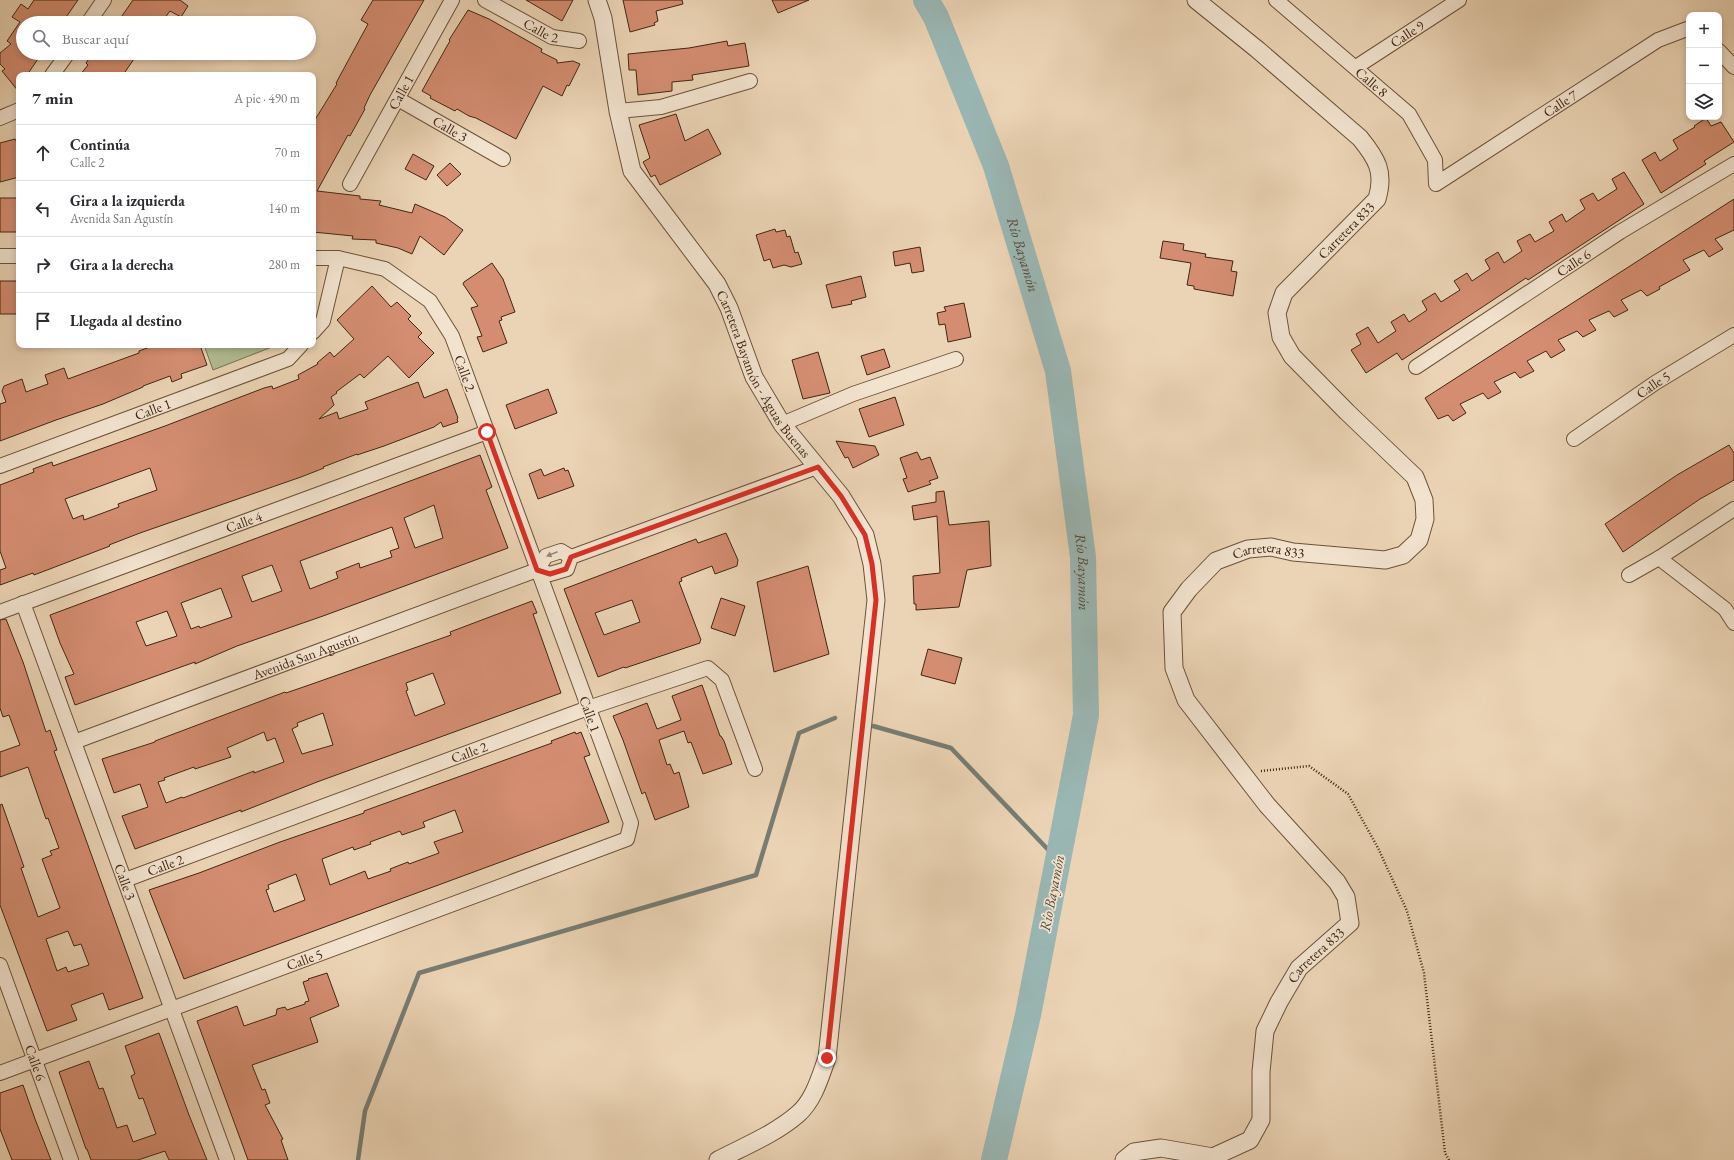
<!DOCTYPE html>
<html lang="es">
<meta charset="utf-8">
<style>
body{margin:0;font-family:"EB Garamond",serif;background:#f7f7f7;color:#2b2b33}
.controls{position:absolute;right:12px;top:12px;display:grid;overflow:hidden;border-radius:8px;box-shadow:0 2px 6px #0003}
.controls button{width:36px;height:36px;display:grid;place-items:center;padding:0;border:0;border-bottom:1px solid #e1e1e2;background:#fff;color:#2b2b33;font:20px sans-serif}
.stop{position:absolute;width:12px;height:12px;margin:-9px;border:3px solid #d93025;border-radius:50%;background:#fff}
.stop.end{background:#d93025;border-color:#fff;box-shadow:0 1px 4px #0008}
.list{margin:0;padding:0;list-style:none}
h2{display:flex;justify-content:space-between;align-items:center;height:52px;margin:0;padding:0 16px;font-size:17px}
h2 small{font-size:13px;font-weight:400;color:#7c7c81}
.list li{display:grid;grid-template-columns:26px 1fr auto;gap:12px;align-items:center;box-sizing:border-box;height:56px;padding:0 16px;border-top:1px solid #e1e1e2}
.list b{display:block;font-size:15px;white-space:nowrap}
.list p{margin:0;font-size:13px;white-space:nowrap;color:#7c7c81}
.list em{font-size:13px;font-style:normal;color:#7c7c81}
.icon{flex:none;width:22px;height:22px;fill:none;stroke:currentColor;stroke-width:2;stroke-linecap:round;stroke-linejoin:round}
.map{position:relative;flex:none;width:1734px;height:1160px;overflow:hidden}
.search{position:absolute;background:#fff;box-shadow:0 2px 6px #0003;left:16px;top:16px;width:300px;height:44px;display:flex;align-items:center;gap:10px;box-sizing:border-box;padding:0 14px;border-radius:22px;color:#7c7c81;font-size:15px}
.panel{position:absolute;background:#fff;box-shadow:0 2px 6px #0003;left:16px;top:72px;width:300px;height:276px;border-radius:8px}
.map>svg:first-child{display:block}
</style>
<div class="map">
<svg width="1734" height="1160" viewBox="0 0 1734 1160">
<rect width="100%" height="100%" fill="#ebd4b5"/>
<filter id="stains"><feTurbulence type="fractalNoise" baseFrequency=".005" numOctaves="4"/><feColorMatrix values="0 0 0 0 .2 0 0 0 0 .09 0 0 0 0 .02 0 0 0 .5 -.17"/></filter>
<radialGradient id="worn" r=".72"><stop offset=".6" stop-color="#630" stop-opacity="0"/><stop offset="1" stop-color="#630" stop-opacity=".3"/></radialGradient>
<!-- green -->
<polygon fill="#b1be93" stroke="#7a7252" points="204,345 277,345 213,370"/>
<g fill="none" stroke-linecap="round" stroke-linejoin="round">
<!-- stream -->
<g stroke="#777d73" stroke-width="4.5">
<polyline points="873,726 951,748 1058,860"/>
<polyline points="358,1160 365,1111 419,973 756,875 799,733 835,718"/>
</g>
<!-- river -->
<path stroke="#9ab7b4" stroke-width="26" id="s1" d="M926,0L936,17L996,166L1058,371L1083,557L1086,715L1028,1015L994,1160"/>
</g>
<!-- building -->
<g fill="#d48d71" stroke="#422611" fill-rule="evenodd">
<polygon points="34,0 78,0 62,23 23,23 23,53 42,53 27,75 19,75 19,92 2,71 5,69 0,64 0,53 11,44 7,41 20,22 12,17 21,4 28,9"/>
<polygon points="133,0 180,0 188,6 181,17 170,11 161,23 117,23"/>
<polygon points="373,0 424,0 370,95 364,108 365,109 350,136 348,135 317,191 360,196 360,199 381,201 379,205 412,213 415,204 445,217 463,230 444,255 420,236 412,254 398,248 376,243 376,240 352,239 353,236 313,232 313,123 337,84 336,83 368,24 361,20"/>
<polygon points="526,0 573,0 562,21"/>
<polygon points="623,0 682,0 683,4 656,11 658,21 654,23 655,25 630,32"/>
<polygon points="772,0 809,0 778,13"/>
<polygon points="468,10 489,19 542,49 541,52 557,60 557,63 573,61 580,64 569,86 567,85 562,96 543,86 516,139 476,118 469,116 457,109 455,111 430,98 431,96 422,91 447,46 450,41 449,40"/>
<polygon points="727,41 728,46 745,43 749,66 692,75 693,80 672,82 672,91 638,95 636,70 629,70 628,54 689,48"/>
<polygon points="93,53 138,53 123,75 80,75 88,65 86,63"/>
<polygon points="676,114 685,141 708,129 721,154 660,185 655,175 651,177 643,162 650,158 639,125"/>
<polygon points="1706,118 1711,126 1721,122 1734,142 1704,161 1706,164 1661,193 1642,160 1655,152 1660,161 1678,149 1673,140 1695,127 1694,126"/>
<polygon points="15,139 16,141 19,141 19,177 0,182 0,143"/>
<polygon points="413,154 434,166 426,180 405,169"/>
<polygon points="450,163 461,174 447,186 437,175"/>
<polygon points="1624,172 1644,204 1528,280 1526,278 1487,304 1402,360 1397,353 1366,373 1351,350 1361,344 1356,334 1368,327 1378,343 1396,331 1391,322 1404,314 1409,322 1427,310 1422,301 1435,293 1441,302 1460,290 1454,281 1467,273 1472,281 1490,269 1485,260 1498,252 1504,263 1522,251 1517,241 1530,234 1535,242 1554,231 1549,222 1562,214 1566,222 1585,209 1580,200 1593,193 1598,201 1617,189 1612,179"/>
<rect x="0" y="198" width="19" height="34"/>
<polygon points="1734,199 1734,230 1715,239 1723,249 1709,257 1704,250 1683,260 1690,270 1659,287 1660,289 1647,296 1641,290 1621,300 1628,310 1614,317 1609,311 1589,320 1596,330 1583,337 1577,331 1558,340 1565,350 1551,358 1546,351 1527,361 1534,371 1520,378 1515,372 1494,382 1501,392 1488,399 1483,393 1460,404 1466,413 1453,421 1448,415 1438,419 1425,398"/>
<polygon points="775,229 776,232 785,230 787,237 790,236 795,253 798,252 802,264 791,267 784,265 773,268 770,259 764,261 756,235"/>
<polygon points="1163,241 1184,244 1183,250 1206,254 1205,257 1233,261 1231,271 1237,272 1233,296 1194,289 1194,286 1187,285 1191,263 1160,258"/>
<polygon points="920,247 924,271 912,273 910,263 895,266 893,252"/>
<polygon points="492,263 503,279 515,312 501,317 502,320 499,321 507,343 483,352 477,337 482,336 471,308 478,306 463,284 464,282"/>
<polygon points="861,276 866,297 851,301 852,304 832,308 826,285"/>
<rect x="0" y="281" width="19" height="33"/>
<path d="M372,286L391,307L397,302L411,316L408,319L422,333L418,337L434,353L409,378L388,356L364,378L360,374L336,392L337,393L331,397L334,405L319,419L337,412L339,419L368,409L365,402L418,382L424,398L447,389L458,418L457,419L458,422L443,427L441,422L434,427L384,446L357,455V454L323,467L324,468L301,477L140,533L109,545L110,546L34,575L33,573L0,585V570L6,568L0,551V485L34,472L33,469L52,462L53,466L165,426L264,388L272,386L273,389L299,379L298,375L318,364L317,363L330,352L334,357L354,339L337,320ZM150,468L157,490L118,504L119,507L84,520L83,515L73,519L65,499Z"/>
<polygon points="964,303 971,337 948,342 945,324 939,325 937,313 946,311 944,307"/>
<polygon points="155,345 200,345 207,365 181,374 182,378 172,382 170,376 143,386 143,387 103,404 56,420 0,441 0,404 6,402 2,391 4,386 22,379 26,392 48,384 45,375 64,368 68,379 139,353 139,351"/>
<polygon points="884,349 890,367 867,375 861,356"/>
<polygon points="818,352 830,393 803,399 792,360"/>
<polygon points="548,389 557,413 515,429 506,405"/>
<polygon points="895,397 904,425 869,437 859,409"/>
<polygon points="836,441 875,446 879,455 853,468 848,457 845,458"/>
<polygon points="1729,445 1734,453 1734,480 1700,499 1623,552 1605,524 1677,475"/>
<polygon points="917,452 921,460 930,457 938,478 929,481 931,484 908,492 903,479 907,478 900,458"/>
<path d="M480,455L492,487L486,490L508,548L323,616L237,646L195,664V662L75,705L65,677L74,674L60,643L50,615ZM434,505L443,538L415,548L404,518ZM392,527L399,548L390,551L392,557L360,568L359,563L336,572L338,578L310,589L300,561ZM272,565L282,591L252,602L242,576ZM221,588L232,617L200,628L199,626L191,629L181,603ZM167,611L177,636L146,646L136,622Z"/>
<polygon points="564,468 565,471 568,470 574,486 538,499 529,474 541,469 544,476"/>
<polygon points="944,491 949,525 989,521 991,566 967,570 959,607 916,610 916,604 914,604 913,576 940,573 937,516 914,520 912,506 936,502 936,492"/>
<path d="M726,533L738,560L737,566L715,574L712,566L681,578L682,581L679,582L701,640L700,641V643L625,668L624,667L598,677L564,589L696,539L698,543ZM632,600L640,622L604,635L595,613Z"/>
<polygon points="808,566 829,654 774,672 757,582"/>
<polygon points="721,598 745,606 735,636 711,628"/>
<path d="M532,601L537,613L533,614L561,693L317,782L241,812V810L135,849L122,816L148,807L140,784L114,793L102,759L155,742V741L285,692L286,693L312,684L451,635L450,632ZM433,673L445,704L415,716L406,691L408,690L406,683ZM323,713L333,745L302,754L292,729L298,726L297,723ZM264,732L267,741L275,738L284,762L254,773V771L183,798L182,797L166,803L158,782L165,780L164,778L194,767L195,769L231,757L227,748Z"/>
<path d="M6,619L23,662L46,732L50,730L57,750L54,751L143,998L109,1010L103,993L71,1005L77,1020L47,1031L0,905V805L2,804L24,867L21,868L38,917L60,908L42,859L52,855L50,851L59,848L48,818L46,819L28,767L0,777V752L20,745L9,715L3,717L0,708V620ZM68,931L74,946L81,944L89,965L68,972L66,967L57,971L46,939Z"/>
<polygon points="928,649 962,658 955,684 921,675"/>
<polygon points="702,685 720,736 721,736 724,741 732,764 703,774 691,742 688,743 684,731 659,740 667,765 670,764 674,774 679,772 689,807 655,820 645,792 642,794 623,740 613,716 647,703 657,729 681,720 672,696"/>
<path d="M575,732L576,734L581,732L590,755L584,757L609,822L184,979L149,890L199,873L280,842L364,813V811L552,743L551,741ZM455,810L463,832L434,842L439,853L409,864L408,862L390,869L391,871L368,879L365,871L330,885L322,859L353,847L354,850L371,844L370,842L400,831L402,835L425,827L423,822ZM296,874L305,900L274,912L266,890L269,889L268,885Z"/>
<polygon points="327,973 339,1006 310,1018 318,1042 252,1065 262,1090 265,1089 270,1103 265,1105 283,1139 281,1140 288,1160 248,1160 197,1021 237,1006 244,1026 276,1015 277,1009 285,1007 287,1010 305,1004 305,1002 309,1001 303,982 309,980 308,979"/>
<polygon points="159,1033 189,1115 207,1160 169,1160 165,1151 138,1160 91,1160 87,1149 86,1149 59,1072 89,1061 99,1089 103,1088 117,1128 127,1125 133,1142 156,1134 143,1098 139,1099 131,1076 135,1074 125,1046"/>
<polygon points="23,1085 35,1119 51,1160 12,1160 0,1129 0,1093"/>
</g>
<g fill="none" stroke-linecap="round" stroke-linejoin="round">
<!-- minor casing -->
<g stroke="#6c523a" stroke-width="16">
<g id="minor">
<path id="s2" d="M485,0L552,37L579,41"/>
<path id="s3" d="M1276,0L1409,114L1435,160L1436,184L1658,40L1687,29L1689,30"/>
<polyline points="88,23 104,0"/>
<polyline points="1719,51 1734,67"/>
<path id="s4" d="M1356,67L1459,0"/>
<polyline points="52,75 68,53"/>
<path id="s5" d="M398,99L503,159"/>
<polyline points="618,111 661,107 750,81"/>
<polyline points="0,118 19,110"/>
<path id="s6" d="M350,184L452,0"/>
<polyline points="0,256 19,256"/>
<polyline points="313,332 323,321 338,258"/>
<path id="s7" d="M1416,367L1620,232L1734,164"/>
<polyline points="782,424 853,394 956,359"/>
<path id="s8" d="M1574,439L1655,383L1734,335"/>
<path id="s9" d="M0,466L288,359L301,345"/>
<polyline points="1659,558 1725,609 1734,623"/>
<polyline points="537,570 550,574 567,569 571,557 817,467"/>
<polyline points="1629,575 1659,558 1734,509"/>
<path id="s10" d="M23,603L227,1160"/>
<path id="s11" d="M0,612L487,432"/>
<path id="s12" d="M74,742L537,570L546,556L561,551L571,557"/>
<path id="s13" d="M125,880L588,708L708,668L722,680L755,769"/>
<path id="s14" d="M0,965L71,1160"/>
<path id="s15" d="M0,1073L627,839L631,823L452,336L430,301L385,269L338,258H313"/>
</g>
</g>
<!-- tertiary casing -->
<g stroke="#6c523a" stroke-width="19">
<g id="tertiary">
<path id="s16" d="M597,0L603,18L618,111L632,171L717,284L729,308L754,377L782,424L841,496L865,535L872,564L876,600L827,1058C820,1077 814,1100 798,1114C775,1134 745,1146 718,1160"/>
<path id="s17" d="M1124,1160L1134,1152L1161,1148L1213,1157L1250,1140L1261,1120V1072L1265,1031L1279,1002L1299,968L1350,923L1346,897L1337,882L1267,805L1186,700L1174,668L1172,612L1189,589L1216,561L1248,549L1271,547L1293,552L1385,560L1403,555L1419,540L1425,519L1424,500L1415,477L1347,412L1292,356L1281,337L1277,313L1284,293L1377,199C1385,172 1377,159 1360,138L1258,50L1196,0"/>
</g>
</g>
<!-- path -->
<polyline stroke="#422611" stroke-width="2.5" stroke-dasharray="1 2" stroke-linecap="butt" points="1261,771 1309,766 1348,794 1378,848 1407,911 1424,973 1445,1153 1449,1160"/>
<!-- minor -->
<use href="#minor" stroke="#f2e3cf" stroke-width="14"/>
<!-- tertiary -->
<use href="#tertiary" stroke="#f2e3cf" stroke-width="17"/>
</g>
<!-- one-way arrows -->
<defs><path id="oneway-solid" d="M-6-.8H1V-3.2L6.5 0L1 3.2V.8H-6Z"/></defs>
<use fill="#9a8470" href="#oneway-solid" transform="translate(552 554) rotate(158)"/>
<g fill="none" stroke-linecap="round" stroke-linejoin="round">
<!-- route -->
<polyline stroke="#d93025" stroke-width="5" points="487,432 537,570 550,574 566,569 571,557 818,467 841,496 865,535 872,564 876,600 827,1058"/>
</g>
<g text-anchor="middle" stroke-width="3.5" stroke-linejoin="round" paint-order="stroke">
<!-- street labels -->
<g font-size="14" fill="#422611" stroke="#f2e3cf">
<text dy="5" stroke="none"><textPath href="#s2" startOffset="64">Calle 2</textPath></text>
<text dy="5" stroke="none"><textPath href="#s4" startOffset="61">Calle 9</textPath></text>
<text dy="5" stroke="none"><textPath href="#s3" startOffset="126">Calle 8</textPath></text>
<text dy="5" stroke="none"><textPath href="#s6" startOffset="105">Calle 1</textPath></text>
<text dy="5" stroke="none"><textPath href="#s3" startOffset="400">Calle 7</textPath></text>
<text dy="5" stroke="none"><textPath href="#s5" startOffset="60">Calle 3</textPath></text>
<text dy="5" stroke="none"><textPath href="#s17" startOffset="1430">Carretera 833</textPath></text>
<text dy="5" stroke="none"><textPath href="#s7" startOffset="189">Calle 6</textPath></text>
<text transform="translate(465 373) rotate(70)" y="5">Calle 2</text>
<text dy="5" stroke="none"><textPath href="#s16" startOffset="418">Carretera Bayamón - Aguas Buenas</textPath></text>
<text dy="5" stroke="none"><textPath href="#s8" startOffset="96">Calle 5</textPath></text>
<text dy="5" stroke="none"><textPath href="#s9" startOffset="163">Calle 1</textPath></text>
<text dy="5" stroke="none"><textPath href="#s11" startOffset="260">Calle 4</textPath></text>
<text dy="5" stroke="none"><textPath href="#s17" startOffset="878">Carretera 833</textPath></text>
<text dy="5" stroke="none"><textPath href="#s12" startOffset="247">Avenida San Agustín</textPath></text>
<text transform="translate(590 714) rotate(70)" y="5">Calle 1</text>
<text dy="5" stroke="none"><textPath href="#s13" startOffset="367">Calle 2</textPath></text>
<text dy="5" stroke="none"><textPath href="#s13" startOffset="43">Calle 2</textPath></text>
<text dy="5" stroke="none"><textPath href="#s10" startOffset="297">Calle 3</textPath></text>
<text dy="5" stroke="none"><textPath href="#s17" startOffset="338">Carretera 833</textPath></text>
<text dy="5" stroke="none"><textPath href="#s15" startOffset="325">Calle 5</textPath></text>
<text dy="5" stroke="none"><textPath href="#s14" startOffset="104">Calle 6</textPath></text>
</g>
<!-- water labels -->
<g font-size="15" font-style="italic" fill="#584a3a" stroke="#f2e3cf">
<text dy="5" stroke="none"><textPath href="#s1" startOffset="273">Río Bayamón</textPath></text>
<text dy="5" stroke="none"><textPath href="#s1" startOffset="597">Río Bayamón</textPath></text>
<text transform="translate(1052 893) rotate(-79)" y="5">Río Bayamón</text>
</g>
</g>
<rect width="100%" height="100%" filter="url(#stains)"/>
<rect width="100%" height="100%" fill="url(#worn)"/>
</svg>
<div class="controls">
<button>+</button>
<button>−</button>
<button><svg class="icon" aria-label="layers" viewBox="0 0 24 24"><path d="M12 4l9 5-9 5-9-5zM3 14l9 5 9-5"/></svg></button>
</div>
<div class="stop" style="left:487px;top:432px"></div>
<div class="stop end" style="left:827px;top:1058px"></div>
<div class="search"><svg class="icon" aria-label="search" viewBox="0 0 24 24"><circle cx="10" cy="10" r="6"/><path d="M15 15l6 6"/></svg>Buscar aquí</div>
<section class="panel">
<h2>7 min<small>A pie · 490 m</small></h2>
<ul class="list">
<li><svg class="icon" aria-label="ahead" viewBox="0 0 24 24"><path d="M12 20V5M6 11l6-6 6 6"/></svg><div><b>Continúa</b><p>Calle 2</p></div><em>70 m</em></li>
<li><svg class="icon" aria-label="left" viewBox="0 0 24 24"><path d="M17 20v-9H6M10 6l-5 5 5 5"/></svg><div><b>Gira a la izquierda</b><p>Avenida San Agustín</p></div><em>140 m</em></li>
<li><svg class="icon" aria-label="right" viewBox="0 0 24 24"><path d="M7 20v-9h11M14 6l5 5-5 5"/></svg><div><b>Gira a la derecha</b></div><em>280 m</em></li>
<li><svg class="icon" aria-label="arrive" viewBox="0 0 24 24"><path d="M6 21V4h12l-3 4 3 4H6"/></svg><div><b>Llegada al destino</b></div></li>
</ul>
</section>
</div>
